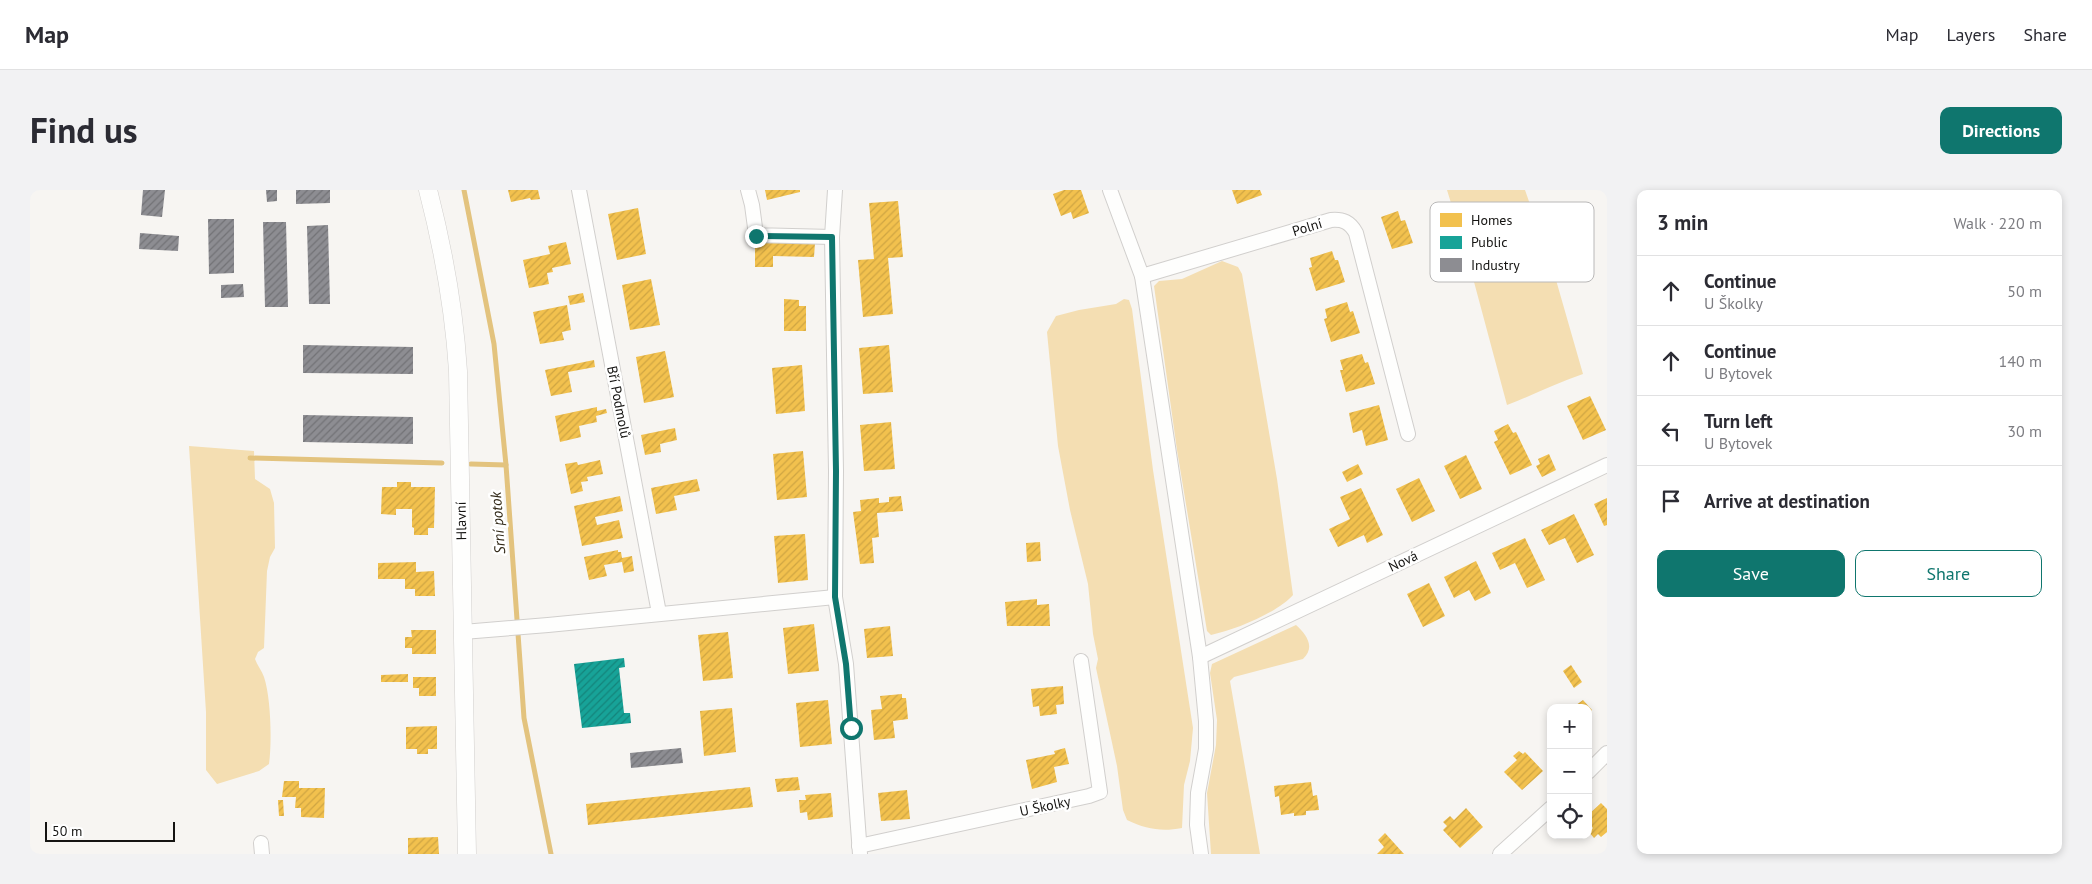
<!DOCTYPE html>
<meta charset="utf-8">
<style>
body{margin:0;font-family:"PT Sans",sans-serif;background:#f2f2f3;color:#2b2b33}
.controls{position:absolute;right:15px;bottom:15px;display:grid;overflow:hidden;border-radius:10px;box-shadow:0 2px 8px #0003}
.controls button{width:45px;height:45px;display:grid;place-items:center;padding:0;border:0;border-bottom:1px solid #e1e1e2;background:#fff;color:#2b2b33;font:25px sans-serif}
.scale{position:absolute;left:15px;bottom:12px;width:130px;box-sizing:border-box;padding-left:5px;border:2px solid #151412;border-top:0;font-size:14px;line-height:18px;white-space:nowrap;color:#151412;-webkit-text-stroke:4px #fff;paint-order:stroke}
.stop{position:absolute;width:15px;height:15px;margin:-11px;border:4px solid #0f766e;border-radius:50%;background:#fff}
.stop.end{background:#0f766e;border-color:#fff;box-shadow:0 1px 5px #0008}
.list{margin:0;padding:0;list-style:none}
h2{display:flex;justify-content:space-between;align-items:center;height:65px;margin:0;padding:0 20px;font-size:21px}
h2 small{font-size:16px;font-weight:400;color:#7c7c81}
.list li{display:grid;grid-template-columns:32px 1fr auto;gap:15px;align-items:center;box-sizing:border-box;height:70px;padding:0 20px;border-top:1px solid #e1e1e2}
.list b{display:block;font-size:19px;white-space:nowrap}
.list p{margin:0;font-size:16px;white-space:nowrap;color:#7c7c81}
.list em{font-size:16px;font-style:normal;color:#7c7c81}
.actions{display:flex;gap:10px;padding:15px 20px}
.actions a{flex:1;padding:11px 0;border:1px solid #0f766e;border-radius:10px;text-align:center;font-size:18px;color:#0f766e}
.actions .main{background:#0f766e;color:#fff}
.icon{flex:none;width:28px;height:28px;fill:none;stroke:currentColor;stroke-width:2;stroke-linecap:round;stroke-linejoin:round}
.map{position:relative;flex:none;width:1577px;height:664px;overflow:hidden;border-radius:10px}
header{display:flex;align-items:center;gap:30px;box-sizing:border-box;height:70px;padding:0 25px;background:#fff;border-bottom:1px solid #e1e1e2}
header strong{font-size:24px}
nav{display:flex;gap:28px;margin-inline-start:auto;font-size:18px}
.intro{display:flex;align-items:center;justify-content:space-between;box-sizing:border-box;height:120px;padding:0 30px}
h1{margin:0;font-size:35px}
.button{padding:12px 22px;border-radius:10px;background:#0f766e;color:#fff;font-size:18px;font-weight:700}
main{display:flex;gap:30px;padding:0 30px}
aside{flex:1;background:#fff;border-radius:10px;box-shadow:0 2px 8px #0003}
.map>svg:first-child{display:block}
</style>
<header>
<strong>Map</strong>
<nav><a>Map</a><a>Layers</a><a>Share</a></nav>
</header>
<div class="intro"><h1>Find us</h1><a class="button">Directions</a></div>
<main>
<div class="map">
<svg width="1577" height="664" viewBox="0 0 1577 664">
<defs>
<pattern id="homes-hatch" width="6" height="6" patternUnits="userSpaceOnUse" patternTransform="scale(1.25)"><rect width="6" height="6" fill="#f2c14e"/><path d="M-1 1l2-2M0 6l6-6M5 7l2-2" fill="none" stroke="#cfa543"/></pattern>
<pattern id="public-hatch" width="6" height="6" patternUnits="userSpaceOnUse" patternTransform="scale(1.25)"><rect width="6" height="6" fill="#17a398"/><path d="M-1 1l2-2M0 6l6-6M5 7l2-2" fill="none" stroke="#14847b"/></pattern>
<pattern id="industry-hatch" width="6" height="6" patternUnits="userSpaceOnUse" patternTransform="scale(1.25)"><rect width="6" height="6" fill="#8d8d92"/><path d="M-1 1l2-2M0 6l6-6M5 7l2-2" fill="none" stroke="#727276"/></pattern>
</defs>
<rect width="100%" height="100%" fill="#f7f5f2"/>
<!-- grass -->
<g fill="#f4deb2">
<path d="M1417,0H1495L1524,83L1553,184C1527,193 1503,205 1477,215L1436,62Z"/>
<path d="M1192,71L1208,77L1212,84L1247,289L1263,405C1247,423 1205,440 1181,445L1177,441L1147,260L1124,96L1129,91L1152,89Z"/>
<path d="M1094,109L1099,110L1102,119L1123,280L1163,538L1160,571L1154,595L1152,638C1131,642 1116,639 1097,630L1093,620L1087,576L1066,478L1068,469L1063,444L1058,394L1040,320L1028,256L1017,142L1026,126L1049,120L1086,114Z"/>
<path d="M159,256L224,261L225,289L240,299L244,313L245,358L240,367L237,381L234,458L228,462L225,469C227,475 232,481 234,487C241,508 242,552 239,574L229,581L187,594L176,580V522Z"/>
<path d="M1266,435C1276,444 1286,457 1273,469L1204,487L1200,491L1230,664H1181L1177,603L1186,555L1187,530L1180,483L1182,474Z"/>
</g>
<!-- homes -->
<g fill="url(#homes-hatch)">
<polygon points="478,0 508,0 510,9 501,10 500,8 481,12"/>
<polygon points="735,0 770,0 770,2 737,10"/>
<polygon points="1034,0 1051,0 1059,23 1043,29 1041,22 1031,26 1023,4"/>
<polygon points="1202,0 1230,0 1232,5 1207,14"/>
<polygon points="868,11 873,67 858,68 863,124 833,127 828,70 844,69 839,13"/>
<polygon points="608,18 616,64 587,70 578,24"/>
<polygon points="1368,21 1371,31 1375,30 1383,53 1362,59 1351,27"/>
<polygon points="536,52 541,74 522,78 523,82 517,83 519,94 499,98 493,70 520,64 518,56"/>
<polygon points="725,52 785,53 784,67 743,66 743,77 725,77"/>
<polygon points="1302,61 1305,70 1308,70 1315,92 1286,101 1279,78 1282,77 1280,68"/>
<polygon points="621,89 630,135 600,140 592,95"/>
<polygon points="553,103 555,112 540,115 538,106"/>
<polygon points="754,109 769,110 769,116 776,116 776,141 754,141"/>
<polygon points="1317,112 1320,122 1323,121 1330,143 1301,152 1294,129 1297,128 1295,119"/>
<polygon points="537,115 541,140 532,142 534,150 510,154 503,122"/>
<polygon points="859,155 863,202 833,204 829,158"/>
<polygon points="635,161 644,207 614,213 606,167"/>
<polygon points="1332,164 1335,173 1338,172 1345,194 1316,202 1310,180 1313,180 1310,170"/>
<polygon points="564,170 565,177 538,182 542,202 521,206 515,180"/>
<polygon points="772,175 775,221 746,224 742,178"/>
<polygon points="1560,206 1576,240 1553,250 1537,216"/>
<polygon points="1349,215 1358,250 1336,256 1332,240 1323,243 1319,223"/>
<polygon points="567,217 567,221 576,219 577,223 566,226 567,232 549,236 551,247 530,252 525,226"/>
<polygon points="861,232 865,279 834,281 830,235"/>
<polygon points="1478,234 1483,243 1486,242 1502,275 1480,285 1464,252 1468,250 1464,241"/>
<polygon points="645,238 647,250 630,254 631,262 615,265 611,245"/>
<polygon points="773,261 777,307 747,310 743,264"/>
<polygon points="1519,264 1526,280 1512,287 1506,276 1510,274 1508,269"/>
<polygon points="1436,265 1452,299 1430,309 1414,276"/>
<polygon points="570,270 573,284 557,287 558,291 551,292 553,301 541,304 535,274 547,272 548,275"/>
<polygon points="1328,274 1333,284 1317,292 1312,282"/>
<polygon points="1389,288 1405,321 1382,332 1366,299"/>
<polygon points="667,289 670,301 644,306 647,320 626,324 621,298"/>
<polygon points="367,292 381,292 381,297 405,297 404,338 398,338 398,345 384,345 384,338 382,337 382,319 366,319 366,325 351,324 352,297 367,297"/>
<polygon points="1331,298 1353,345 1337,353 1334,345 1308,357 1299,339 1320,329 1310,307"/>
<polygon points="590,306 593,321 565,327 567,335 589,330 593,348 552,356 544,316"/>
<polygon points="871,306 873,321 847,323 849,347 842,348 844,373 830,374 823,322 831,321 830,310 849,308 849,313 859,312 859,307"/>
<polygon points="1577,308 1577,335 1574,336 1564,314"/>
<polygon points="1544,324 1564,365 1547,373 1535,348 1519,355 1511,340"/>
<polygon points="775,344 778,390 748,393 744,346"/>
<polygon points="1495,348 1515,390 1497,398 1485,373 1470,380 1462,363"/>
<polygon points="1010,352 1011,371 997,372 996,353"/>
<polygon points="588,360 588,362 591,362 592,368 602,366 604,381 594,383 592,372 574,375 577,386 559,390 554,367"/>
<polygon points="1446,371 1461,403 1445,411 1439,400 1424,408 1414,387"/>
<polygon points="386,372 386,382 404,381 405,406 385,406 385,399 375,399 375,389 348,389 348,373"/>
<polygon points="1399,393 1415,426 1393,437 1377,404"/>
<polygon points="1007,409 1007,415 1019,414 1020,436 977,436 975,412"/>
<polygon points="784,434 789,481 758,484 753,438"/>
<polygon points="860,436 863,466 837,468 834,439"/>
<polygon points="381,440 406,440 406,464 382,464 382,458 375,458 375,447 382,447"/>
<polygon points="698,442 703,488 673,491 668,445"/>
<polygon points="1541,475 1552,492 1544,498 1533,481"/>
<polygon points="378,484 378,492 351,492 351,485"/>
<polygon points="383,487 406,487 406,506 389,506 389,498 383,498"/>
<polygon points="1033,496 1034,514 1026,515 1027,524 1010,526 1009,516 1003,517 1001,499"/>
<polygon points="872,504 872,508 876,508 878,529 863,531 865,548 844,550 841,520 852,519 850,506"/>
<polygon points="798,510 802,554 770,557 766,513"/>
<polygon points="1553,510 1562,520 1558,523 1558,518 1542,518"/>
<polygon points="702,518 706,562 674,566 670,521"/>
<polygon points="407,536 407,559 398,559 398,564 387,564 387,559 376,559 376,537"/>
<polygon points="1035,558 1039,574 1024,577 1027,592 1002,599 996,570 1025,564 1024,561"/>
<polygon points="1489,561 1493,564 1495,562 1513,581 1492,600 1474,582 1487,570 1483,566"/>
<polygon points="768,587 770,600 747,602 745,589"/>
<polygon points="254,591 269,591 269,598 295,598 294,628 271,627 271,618 265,618 266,607 252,607"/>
<polygon points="1281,592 1283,606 1287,605 1289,620 1276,621 1276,625 1264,626 1264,623 1251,625 1249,606 1245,607 1244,596"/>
<polygon points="720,597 723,617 558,635 556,614"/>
<polygon points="877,600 880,629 851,631 848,603"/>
<polygon points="801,603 803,627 778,630 777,622 770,623 769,610 776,610 775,605"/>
<polygon points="248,610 253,610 254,626 249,626"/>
<polygon points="1571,613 1577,619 1577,642 1571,647 1568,644 1564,648 1559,642 1563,638 1558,633 1558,625"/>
<polygon points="1436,618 1453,637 1430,658 1413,640 1417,636 1413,632 1420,626 1424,630"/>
<polygon points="1355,643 1374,664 1347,664 1354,657 1348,650"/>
<polygon points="408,647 409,664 378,664 378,648"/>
</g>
<!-- public -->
<polygon fill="url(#public-hatch)" points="594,468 595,477 589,478 594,523 600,523 601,533 552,538 544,474"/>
<!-- industry -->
<g fill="url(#industry-hatch)">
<polygon points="113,0 135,0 132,27 111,25"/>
<polygon points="236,0 247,0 247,11 237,12"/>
<polygon points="266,0 300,0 300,13 266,14"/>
<polygon points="178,29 204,29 204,83 179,84"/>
<polygon points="233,32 256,32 258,117 235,117"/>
<polygon points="298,35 300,114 279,114 277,36"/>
<polygon points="110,43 149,46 148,61 109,59"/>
<polygon points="213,94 214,107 191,108 191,95"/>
<polygon points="273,155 383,157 383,184 273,183"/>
<polygon points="273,225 383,227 383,254 273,252"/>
<polygon points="651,558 653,573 601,578 600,563"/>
</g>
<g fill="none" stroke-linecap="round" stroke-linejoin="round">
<!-- stream -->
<g stroke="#e3c37e" stroke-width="5">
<polyline points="434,0 464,154 476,275 494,528 521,664"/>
<polyline points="220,268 412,273"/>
<polyline points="441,274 476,275"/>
</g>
<!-- minor casing -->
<g stroke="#d1cfcd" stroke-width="16">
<g id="minor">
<polyline points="549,0 629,423"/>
<polyline points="718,0 722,15 726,45 802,47"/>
<polyline points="805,0 802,47 806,281 805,407 816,474 830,664"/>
<path d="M1080,0L1112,86L1301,30C1313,29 1320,32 1326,43L1378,244"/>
<polyline points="1112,86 1170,467 1176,531 1176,559 1168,603 1167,635 1171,664"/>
<polyline points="433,442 518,435 805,407"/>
<polyline points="1170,467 1577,275"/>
<polyline points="1558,582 1577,563"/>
<polyline points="231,653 232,664"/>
<polyline points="829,656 1059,606 1070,602 1051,471"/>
<polyline points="1470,664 1521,618"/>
</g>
</g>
<!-- tertiary casing -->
<g stroke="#d1cfcd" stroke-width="19">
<path id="tertiary" d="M398,0C414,62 424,117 428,181L437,664"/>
</g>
<!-- minor -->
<use href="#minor" stroke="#fefefd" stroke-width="14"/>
<!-- tertiary -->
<use href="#tertiary" stroke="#fefefd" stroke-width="18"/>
</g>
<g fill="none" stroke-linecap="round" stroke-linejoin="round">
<!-- route -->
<polyline stroke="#0f766e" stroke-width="6" points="726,46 802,47 806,281 805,407 816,474 821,538"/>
</g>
<g text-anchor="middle" stroke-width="5" stroke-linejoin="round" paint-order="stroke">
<!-- street labels -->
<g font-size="14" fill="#151412" stroke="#fff">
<text transform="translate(1277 37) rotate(-17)" y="5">Polní</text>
<text transform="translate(589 212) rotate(79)" y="5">Bří Podmolů</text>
<text transform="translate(431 331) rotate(-91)" y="5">Hlavní</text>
<text transform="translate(1373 371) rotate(-25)" y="5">Nová</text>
<text transform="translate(1015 616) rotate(-12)" y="5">U Školky</text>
</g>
<!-- water labels -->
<g font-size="15" font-style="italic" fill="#312817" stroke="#fff">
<text transform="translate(468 333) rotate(-94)" y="5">Srní potok</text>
</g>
</g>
<!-- legend -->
<rect x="1400" y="12" width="164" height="80" rx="8" fill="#fff" stroke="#b9b8b8" stroke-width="1"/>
<rect x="1410" y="23" width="22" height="14" fill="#f2c14e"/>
<rect x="1410" y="46" width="22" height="13" fill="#17a398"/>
<rect x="1410" y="68" width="22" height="14" fill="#8d8d92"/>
<g font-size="14" fill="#151412">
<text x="1441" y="35">Homes</text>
<text x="1441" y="57">Public</text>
<text x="1441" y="80">Industry</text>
</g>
</svg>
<div class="controls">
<button>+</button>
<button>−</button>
<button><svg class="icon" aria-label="locate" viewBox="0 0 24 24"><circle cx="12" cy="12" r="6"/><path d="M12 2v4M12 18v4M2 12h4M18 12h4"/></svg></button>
</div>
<div class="scale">50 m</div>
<div class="stop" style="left:821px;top:538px"></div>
<div class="stop end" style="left:726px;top:46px"></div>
</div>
<aside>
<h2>3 min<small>Walk · 220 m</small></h2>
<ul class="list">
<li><svg class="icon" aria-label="ahead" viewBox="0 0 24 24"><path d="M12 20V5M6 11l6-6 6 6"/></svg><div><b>Continue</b><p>U Školky</p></div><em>50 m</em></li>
<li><svg class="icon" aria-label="ahead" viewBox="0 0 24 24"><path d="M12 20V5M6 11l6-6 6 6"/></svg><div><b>Continue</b><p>U Bytovek</p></div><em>140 m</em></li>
<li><svg class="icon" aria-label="left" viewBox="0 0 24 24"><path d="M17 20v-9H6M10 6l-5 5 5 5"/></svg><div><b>Turn left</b><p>U Bytovek</p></div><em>30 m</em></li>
<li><svg class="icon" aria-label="arrive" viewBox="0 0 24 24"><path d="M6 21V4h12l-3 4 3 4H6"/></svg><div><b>Arrive at destination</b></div></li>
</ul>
<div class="actions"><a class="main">Save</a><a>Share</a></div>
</aside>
</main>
